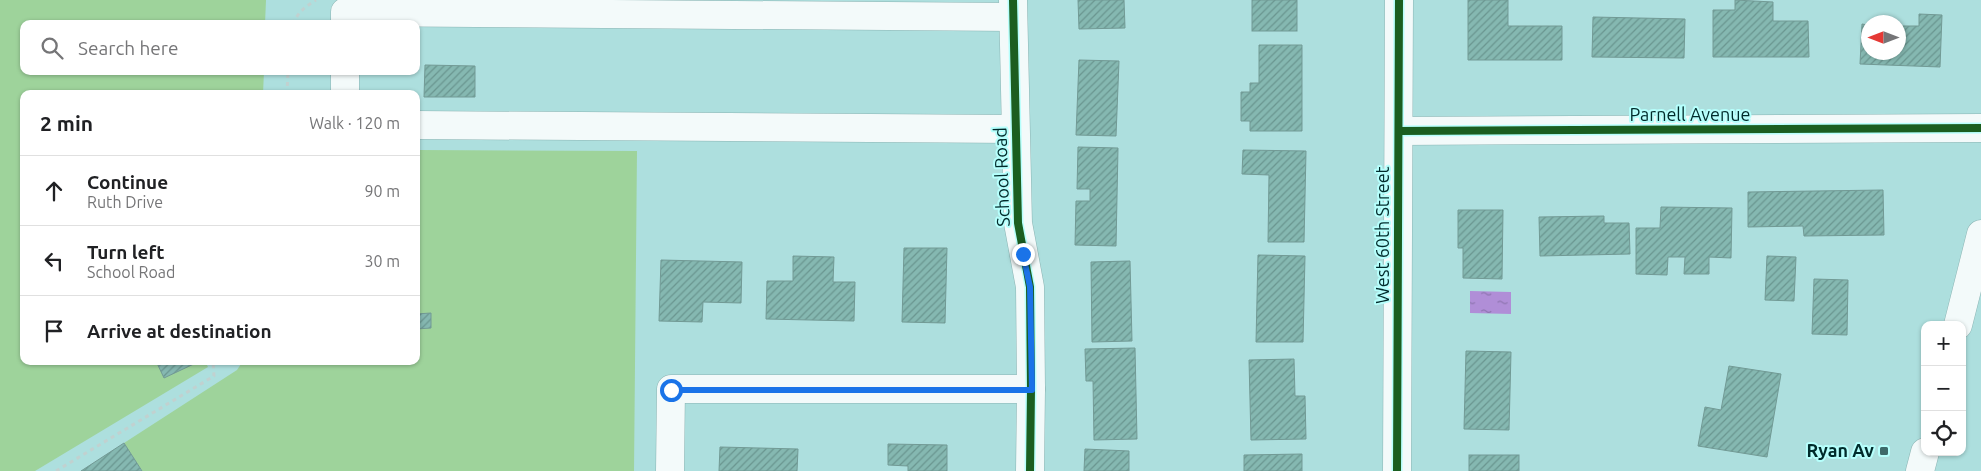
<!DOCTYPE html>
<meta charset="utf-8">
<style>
body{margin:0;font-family:Ubuntu,sans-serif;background:#f2f2f2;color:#202124}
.controls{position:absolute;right:15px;bottom:15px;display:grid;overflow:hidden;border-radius:10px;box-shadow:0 1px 4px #0004}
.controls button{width:45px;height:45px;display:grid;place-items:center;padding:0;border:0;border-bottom:1px solid #e0e0e0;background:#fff;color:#202124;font:25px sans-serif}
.compass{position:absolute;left:1861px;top:15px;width:45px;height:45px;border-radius:50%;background:#fff;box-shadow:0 1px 4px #0004;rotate:270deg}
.stop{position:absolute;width:15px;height:15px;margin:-11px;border:4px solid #1a73e8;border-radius:50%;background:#fff}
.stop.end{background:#1a73e8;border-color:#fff;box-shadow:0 1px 5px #0008}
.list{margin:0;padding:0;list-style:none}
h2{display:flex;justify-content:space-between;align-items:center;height:65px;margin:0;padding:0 20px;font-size:21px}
h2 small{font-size:16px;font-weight:400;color:#757577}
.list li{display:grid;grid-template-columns:32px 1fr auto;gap:15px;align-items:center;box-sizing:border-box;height:70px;padding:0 20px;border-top:1px solid #e0e0e0}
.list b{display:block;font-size:19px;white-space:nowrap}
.list p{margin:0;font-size:16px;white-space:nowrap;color:#757577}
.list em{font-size:16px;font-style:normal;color:#757577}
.icon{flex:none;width:28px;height:28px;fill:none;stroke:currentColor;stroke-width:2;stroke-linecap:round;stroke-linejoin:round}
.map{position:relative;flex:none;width:1981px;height:471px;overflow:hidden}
.search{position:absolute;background:#fff;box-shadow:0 1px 4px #0004;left:20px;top:20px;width:400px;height:55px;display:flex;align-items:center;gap:12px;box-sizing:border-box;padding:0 18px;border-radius:10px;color:#757577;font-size:19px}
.panel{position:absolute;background:#fff;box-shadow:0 1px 4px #0004;left:20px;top:90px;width:400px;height:275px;border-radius:10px}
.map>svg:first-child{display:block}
</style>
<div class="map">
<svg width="1981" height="471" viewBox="0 0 1981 471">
<defs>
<pattern id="water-ripples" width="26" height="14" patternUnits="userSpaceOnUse" patternTransform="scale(1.25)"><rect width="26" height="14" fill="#b08ed7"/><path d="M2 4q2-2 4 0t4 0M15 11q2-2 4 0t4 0" fill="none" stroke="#8d74af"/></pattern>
<pattern id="building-hatch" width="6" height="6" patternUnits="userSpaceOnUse" patternTransform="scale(1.25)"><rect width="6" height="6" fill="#85b8b1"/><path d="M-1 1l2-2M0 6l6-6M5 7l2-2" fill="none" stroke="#6a9690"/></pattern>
</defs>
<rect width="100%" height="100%" fill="#addfde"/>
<!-- grass -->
<g fill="#9ed39b">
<polygon points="0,0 266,0 265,24 24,24 24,71 264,71 263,94 24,94 24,361 205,361 208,367 35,471 0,471"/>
<polygon points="416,150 637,151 634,471 142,471 124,443 237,370 243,361 416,361"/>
</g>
<!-- water -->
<polygon fill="url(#water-ripples)" points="1470,291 1511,292 1511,314 1470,313"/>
<!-- building -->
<g fill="url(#building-hatch)" stroke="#729a95">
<polygon points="1078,0 1124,0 1125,28 1079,29"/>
<rect x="1252" y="0" width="45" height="31"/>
<polygon points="1468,0 1508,0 1508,26 1562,26 1562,60 1468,60"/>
<polygon points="1735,0 1773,2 1773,21 1808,21 1809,57 1713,57 1713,10 1735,10"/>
<polygon points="1919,14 1942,15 1940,67 1860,64 1862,24 1868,25 1868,52 1898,52 1898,26 1919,26"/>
<polygon points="1593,17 1685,19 1684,58 1592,57"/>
<polygon points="1259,45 1302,45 1302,131 1250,131 1250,121 1241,121 1241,92 1250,92 1250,83 1259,83"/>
<polygon points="1079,60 1119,61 1116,136 1076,135"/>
<polygon points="425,65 475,66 475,97 424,97"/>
<polygon points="1078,147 1118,148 1116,246 1075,245 1076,201 1090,201 1090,189 1077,189"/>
<polygon points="1243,150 1306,151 1304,242 1268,242 1269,175 1242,174"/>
<polygon points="1883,190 1884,235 1804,236 1803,226 1748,227 1748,192"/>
<polygon points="1661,207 1732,208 1731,258 1709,257 1709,274 1684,274 1685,257 1668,257 1667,275 1636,274 1636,228 1660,228"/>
<polygon points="1458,210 1503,210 1502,279 1463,278 1463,248 1458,248"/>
<polygon points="1604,216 1604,223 1629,223 1630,254 1540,256 1539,217"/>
<polygon points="904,248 947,248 945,323 902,322"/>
<polygon points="1258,255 1305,256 1303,342 1256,342"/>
<polygon points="793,256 834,257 833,282 855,282 854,321 766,319 767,281 793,281"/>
<polygon points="1767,256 1796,257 1794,301 1765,300"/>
<polygon points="661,260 742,262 741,303 703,302 702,322 659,321"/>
<polygon points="1130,261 1132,341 1092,342 1091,262"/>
<polygon points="1814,279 1848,280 1847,335 1812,334"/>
<polygon points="431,313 431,328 416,329 416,314"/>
<polygon points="1135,348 1137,439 1094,440 1093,381 1086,381 1085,349"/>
<polygon points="1466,351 1511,352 1509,430 1464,429"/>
<polygon points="1294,359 1295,396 1305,396 1306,439 1251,440 1249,360"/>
<polygon points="156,361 197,361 198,362 164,378"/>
<polygon points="1729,366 1781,374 1767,457 1698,446 1705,407 1721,410"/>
<polygon points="124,443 142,471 81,471"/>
<polygon points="888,444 947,445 947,471 908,471 908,466 888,465"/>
<polygon points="720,447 798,449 797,471 719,471"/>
<polygon points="1085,449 1129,451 1129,471 1084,471"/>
<polygon points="1302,454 1302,471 1244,471 1244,455"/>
<rect x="1469" y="455" width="50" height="16"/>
</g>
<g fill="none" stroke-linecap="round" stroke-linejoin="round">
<!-- minor casing -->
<g stroke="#8bb4b3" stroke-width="29">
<g id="minor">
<polyline points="1013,0 1018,223 1030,287 1031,389 1030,471"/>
<polyline points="345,24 345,12 1013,17"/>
<polyline points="345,94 345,71"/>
<polyline points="416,125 1015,129"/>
<polyline points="1399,131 1981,128"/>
<polyline points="1958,325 1981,234"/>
<polyline points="670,471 671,389 1031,389"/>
<polyline points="1397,471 1399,0"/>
<polyline points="1920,471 1925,452"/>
</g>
</g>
<!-- path -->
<g stroke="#c1d1d0" stroke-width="3" stroke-dasharray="4 4" stroke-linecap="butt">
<path d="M293,24C297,13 306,6 316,0"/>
<polyline points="287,94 288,71"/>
<polyline points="56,471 214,376 213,361"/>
</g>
<!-- minor -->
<use href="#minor" stroke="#f3fafa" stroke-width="28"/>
<!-- cycleway casing -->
<g stroke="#b6fffc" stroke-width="11">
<g id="cycleway">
<polyline points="1013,0 1018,223 1030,287 1031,389 1030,471"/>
<polyline points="1399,131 1981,128"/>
<polyline points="1397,471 1399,0"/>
</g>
</g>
<!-- cycleway -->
<use href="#cycleway" stroke="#1b5e20" stroke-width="8"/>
</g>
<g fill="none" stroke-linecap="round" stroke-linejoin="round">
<!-- route -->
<polyline stroke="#1a73e8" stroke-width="6" points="671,390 1032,390 1030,287 1023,254"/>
</g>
<!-- markers -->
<rect fill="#3d6a6a" stroke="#b6fffc" stroke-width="2" x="1879" y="446" width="10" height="10" rx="2.5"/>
<g text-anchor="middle" stroke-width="4" stroke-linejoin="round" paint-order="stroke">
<!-- street labels -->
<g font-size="18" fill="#002b2b" stroke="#b6fffc">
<text x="1690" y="121">Parnell Avenue</text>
<text transform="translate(1002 177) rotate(-92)" y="6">School Road</text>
<text transform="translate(1383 235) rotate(-90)" y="6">West 60th Street</text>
</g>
<!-- poi labels -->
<g font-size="18" font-weight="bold" fill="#002b2b" stroke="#b6fffc" text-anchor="end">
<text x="1874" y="457">Ryan Av</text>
</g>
</g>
</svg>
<div class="controls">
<button>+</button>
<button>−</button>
<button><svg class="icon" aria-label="locate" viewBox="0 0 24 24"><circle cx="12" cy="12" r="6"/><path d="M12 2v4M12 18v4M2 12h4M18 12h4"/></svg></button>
</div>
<svg class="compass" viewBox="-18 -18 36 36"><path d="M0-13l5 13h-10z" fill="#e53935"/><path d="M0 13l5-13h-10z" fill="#757577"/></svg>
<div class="stop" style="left:671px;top:390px"></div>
<div class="stop end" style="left:1023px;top:254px"></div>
<div class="search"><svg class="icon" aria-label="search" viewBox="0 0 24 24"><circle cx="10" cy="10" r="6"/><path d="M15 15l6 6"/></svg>Search here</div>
<section class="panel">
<h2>2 min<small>Walk · 120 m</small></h2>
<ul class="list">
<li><svg class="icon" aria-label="ahead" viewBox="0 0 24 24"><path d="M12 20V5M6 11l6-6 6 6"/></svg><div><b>Continue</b><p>Ruth Drive</p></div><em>90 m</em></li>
<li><svg class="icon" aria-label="left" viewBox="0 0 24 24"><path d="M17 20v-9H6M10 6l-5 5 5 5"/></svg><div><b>Turn left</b><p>School Road</p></div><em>30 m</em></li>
<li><svg class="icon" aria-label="arrive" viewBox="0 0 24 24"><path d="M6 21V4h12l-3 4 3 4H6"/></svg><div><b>Arrive at destination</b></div></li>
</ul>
</section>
</div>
